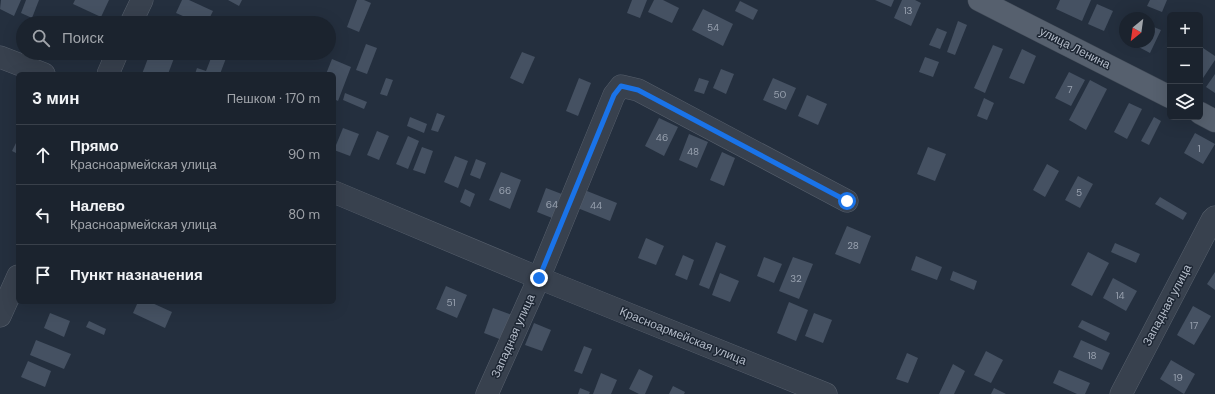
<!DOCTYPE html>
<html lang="ru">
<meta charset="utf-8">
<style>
body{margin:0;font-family:"DM Sans",sans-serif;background:#242b36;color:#f1f3f6}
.controls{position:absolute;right:12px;top:12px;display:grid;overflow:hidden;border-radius:6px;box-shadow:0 4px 16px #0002}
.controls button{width:36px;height:36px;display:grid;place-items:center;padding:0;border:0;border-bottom:1px solid #39404a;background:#1b232e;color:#f1f3f6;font:20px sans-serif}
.compass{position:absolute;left:1119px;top:12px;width:36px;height:36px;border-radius:50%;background:#1b232e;box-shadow:0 4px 16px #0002;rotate:209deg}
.stop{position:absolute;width:12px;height:12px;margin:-9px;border:3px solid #1a73e8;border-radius:50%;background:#fff}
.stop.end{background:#1a73e8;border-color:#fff;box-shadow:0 1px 4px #0008}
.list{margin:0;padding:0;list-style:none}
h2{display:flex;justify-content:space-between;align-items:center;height:52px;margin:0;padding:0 16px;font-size:17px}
h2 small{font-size:13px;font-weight:400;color:#a0a4aa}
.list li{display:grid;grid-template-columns:26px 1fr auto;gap:12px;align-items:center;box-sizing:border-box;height:60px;padding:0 16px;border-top:1px solid #39404a}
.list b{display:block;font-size:15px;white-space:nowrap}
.list p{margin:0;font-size:13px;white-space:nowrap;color:#a0a4aa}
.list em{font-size:13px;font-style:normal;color:#a0a4aa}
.icon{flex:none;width:22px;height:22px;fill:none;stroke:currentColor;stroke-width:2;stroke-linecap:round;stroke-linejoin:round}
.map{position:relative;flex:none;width:1215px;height:394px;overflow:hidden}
.search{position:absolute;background:#1b232e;box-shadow:0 4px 16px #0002;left:16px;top:16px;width:320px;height:44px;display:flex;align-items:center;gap:10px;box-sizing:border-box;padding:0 14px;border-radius:22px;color:#a0a4aa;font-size:15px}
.panel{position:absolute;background:#1b232e;box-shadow:0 4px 16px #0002;left:16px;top:72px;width:320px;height:232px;border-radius:6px}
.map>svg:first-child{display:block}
</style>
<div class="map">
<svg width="1215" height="394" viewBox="0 0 1215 394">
<rect width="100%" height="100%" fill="#242f3e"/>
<!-- building -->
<g fill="#455162">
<polygon points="1,0 21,0 14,16 0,9"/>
<polygon points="26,0 39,0 32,18 21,13"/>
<polygon points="75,0 109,0 101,17 73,4"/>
<polygon points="182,0 189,0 213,11 207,23 199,23 176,13"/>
<polygon points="228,0 242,0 239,6"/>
<polygon points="357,0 364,0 371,3 359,32 347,27"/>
<polygon points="632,0 647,0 640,18 627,13"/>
<polygon points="654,0 663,0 679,8 672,23 648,12"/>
<polygon points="875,0 894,0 891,7"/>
<polygon points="902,0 915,0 921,3 911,26 894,18"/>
<polygon points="1060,0 1091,0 1082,21 1056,9"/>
<polygon points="1150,0 1167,0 1162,12 1147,6"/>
<polygon points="740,1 758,10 753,20 735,11"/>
<polygon points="1097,4 1113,11 1104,31 1088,24"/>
<polygon points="703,9 733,24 723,46 692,30"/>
<polygon points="958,21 967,25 955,55 947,52"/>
<polygon points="1149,25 1161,30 1150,53 1133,44 1134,42 1149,42"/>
<polygon points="937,28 947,32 940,49 929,45"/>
<polygon points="366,44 377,48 367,74 356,70"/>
<polygon points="993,45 1003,49 985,93 974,88"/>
<polygon points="1203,48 1215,56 1215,60 1203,78 1200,76 1200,52"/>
<polygon points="1022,49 1036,56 1024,84 1009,78"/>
<polygon points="522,52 535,57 523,84 510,78"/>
<polygon points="150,53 176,53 168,74 142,74"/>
<polygon points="213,53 228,53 220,74 195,74 197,68 206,71"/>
<polygon points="925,57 939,62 933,77 919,72"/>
<polygon points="332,59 351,67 338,101 334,99 334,74 326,74"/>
<polygon points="721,69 734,74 726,94 713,88"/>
<polygon points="1069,72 1085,80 1071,106 1055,98"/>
<polygon points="1215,74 1215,93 1206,87"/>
<polygon points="386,78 393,80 387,96 380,94"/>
<polygon points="579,78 591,83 578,116 566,111"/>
<polygon points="699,78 709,81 704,94 694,91"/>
<polygon points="773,78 796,88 786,110 763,100"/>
<polygon points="1090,80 1107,89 1086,130 1069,120"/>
<polygon points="345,93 367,102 364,109 343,100"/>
<polygon points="807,95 827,104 818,125 798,116"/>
<polygon points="984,98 994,103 987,120 977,116"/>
<polygon points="1129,103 1142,109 1127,139 1114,132"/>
<polygon points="437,113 445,116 438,132 431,130"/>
<polygon points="410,117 427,124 424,133 407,126"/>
<polygon points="1154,117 1161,121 1149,145 1141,141"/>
<polygon points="659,118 678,127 664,156 645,146"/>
<polygon points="343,128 359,134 350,156 334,150"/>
<polygon points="377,131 389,136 379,160 367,155"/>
<polygon points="1195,133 1215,144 1203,164 1184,153"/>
<polygon points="689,134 708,142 697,168 679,160"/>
<polygon points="408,136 419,141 408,169 396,164"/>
<polygon points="18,139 18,154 12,151"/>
<polygon points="422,147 433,151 425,174 413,170"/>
<polygon points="928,147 946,154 935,181 917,174"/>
<polygon points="722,152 735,158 724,186 710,180"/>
<polygon points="455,156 468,161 458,188 444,182"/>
<polygon points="476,159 486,163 480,179 470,175"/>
<polygon points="1047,164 1059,171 1045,197 1033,190"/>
<polygon points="501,172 521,180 510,209 489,200"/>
<polygon points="1078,176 1093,184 1080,208 1065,200"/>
<polygon points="546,188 567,196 557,220 537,212"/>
<polygon points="465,189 475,194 470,207 460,202"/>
<polygon points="582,189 617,203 610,221 575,207"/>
<polygon points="1160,197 1187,213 1183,220 1155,204"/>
<polygon points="847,226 871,236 860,264 835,254"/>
<polygon points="646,238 664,246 656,265 638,258"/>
<polygon points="716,242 726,246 709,289 699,285"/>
<polygon points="1115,243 1140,254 1136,263 1111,252"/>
<polygon points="1088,252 1109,263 1092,296 1071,285"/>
<polygon points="683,255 694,260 687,280 675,275"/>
<polygon points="916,256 942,267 937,280 911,270"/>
<polygon points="764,257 782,264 774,283 757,276"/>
<polygon points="793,257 813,264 799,299 779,291"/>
<polygon points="953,271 977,281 974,290 950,280"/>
<polygon points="1215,272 1215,290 1207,284"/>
<polygon points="720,273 739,281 730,302 712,295"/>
<polygon points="1113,278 1137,291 1126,311 1103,298"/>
<polygon points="446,286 467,295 457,318 436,309"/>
<polygon points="138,302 150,302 172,312 165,328 133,313"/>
<polygon points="789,302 808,310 796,341 777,333"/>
<polygon points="1193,306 1211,316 1194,345 1177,335"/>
<polygon points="493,308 512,315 502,340 484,333"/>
<polygon points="50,313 70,321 64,337 44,328"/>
<polygon points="814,313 832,320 823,343 805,336"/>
<polygon points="1082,320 1110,333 1106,341 1078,327"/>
<polygon points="89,321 106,329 104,335 86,327"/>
<polygon points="534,323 551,330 542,351 525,345"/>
<polygon points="36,340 71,354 64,369 30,355"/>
<polygon points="1081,340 1110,353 1102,370 1073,357"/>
<polygon points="584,346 592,349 582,374 574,371"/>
<polygon points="986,351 1003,360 991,383 974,375"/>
<polygon points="907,353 918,358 908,383 896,379"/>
<polygon points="1171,360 1195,374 1184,394 1160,379"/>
<polygon points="28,361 51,371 45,387 21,377"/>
<polygon points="953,364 965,371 954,394 939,394"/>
<polygon points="639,369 653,376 645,394 639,394 629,389"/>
<polygon points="1059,370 1090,383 1085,394 1077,394 1053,383"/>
<polygon points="601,373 617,380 611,394 593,394"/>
<polygon points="673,386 685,392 684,394 669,394"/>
<polygon points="580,388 590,392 589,394 578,394"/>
<polygon points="994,388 1006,394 991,394"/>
</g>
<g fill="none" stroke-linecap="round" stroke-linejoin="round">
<!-- minor casing -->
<g stroke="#565f6c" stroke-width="23">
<g id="minor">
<polyline points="131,23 142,0"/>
<polyline points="0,57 44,74"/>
<polyline points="108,74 117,53"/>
<polyline points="334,192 539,278 826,394"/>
<polyline points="0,316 18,276"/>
<polyline points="487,394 539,278 614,95 621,86 638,90 847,201"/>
<polyline points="1121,394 1212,220 1215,217"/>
</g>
</g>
<!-- major casing -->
<g stroke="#414a57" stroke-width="23">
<g id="major">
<polyline points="979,0 1170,97"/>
<polyline points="1200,113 1215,121"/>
</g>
</g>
<!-- minor -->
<use href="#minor" stroke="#38414e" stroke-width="22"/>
<!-- major -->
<use href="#major" stroke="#56606e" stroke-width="22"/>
</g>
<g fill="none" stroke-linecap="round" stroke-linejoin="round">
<!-- route -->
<polyline stroke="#1a73e8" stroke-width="5" points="539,278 614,95 621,86 638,90 847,201"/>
</g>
<g text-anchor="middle" stroke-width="3" stroke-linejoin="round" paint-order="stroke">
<!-- number labels -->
<g font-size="10" fill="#98a1af">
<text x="908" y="14">13</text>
<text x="713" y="31">54</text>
<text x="1070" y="93">7</text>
<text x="780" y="98">50</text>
<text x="662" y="141">46</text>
<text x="1199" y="152">1</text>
<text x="693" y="155">48</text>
<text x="505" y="194">66</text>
<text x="1079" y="196">5</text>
<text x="552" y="208">64</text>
<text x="596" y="209">44</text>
<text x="853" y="249">28</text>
<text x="796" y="282">32</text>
<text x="1120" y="299">14</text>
<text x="451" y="306">51</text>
<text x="1194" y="329">17</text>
<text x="1092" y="359">18</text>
<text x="1178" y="381">19</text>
</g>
<!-- street labels -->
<g font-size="12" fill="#b4bcc9" stroke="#1d2633">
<text transform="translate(1075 48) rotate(27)" y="4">улица Ленина</text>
<text transform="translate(1167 305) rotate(-62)" y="4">Западная улица</text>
<text transform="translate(513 336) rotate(-66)" y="4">Западная улица</text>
<text transform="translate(683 336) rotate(22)" y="4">Красноармейская улица</text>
</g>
</g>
</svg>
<div class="controls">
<button>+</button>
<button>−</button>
<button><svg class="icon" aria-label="layers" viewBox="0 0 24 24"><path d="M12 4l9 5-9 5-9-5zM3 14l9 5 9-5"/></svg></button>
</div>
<svg class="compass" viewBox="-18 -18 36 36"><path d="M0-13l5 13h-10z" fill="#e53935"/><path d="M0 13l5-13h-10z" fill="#a0a4aa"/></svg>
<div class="stop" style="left:847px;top:201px"></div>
<div class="stop end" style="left:539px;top:278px"></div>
<div class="search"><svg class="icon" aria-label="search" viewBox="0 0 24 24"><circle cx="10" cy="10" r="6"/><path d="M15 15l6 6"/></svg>Поиск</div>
<section class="panel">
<h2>3 мин<small>Пешком · 170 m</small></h2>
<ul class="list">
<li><svg class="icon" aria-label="ahead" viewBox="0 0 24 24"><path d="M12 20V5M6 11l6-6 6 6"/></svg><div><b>Прямо</b><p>Красноармейская улица</p></div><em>90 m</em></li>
<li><svg class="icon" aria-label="left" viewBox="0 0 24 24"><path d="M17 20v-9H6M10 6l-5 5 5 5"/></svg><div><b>Налево</b><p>Красноармейская улица</p></div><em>80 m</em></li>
<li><svg class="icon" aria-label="arrive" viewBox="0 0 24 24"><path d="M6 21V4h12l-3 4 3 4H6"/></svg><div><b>Пункт назначения</b></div></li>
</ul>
</section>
</div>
